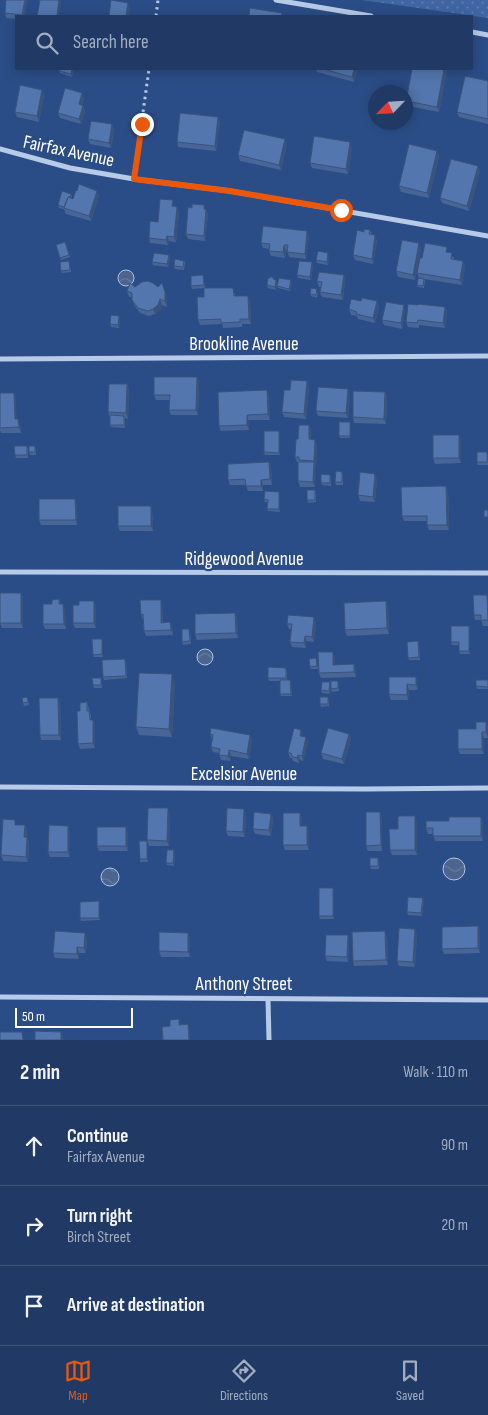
<!DOCTYPE html>
<meta charset="utf-8">
<style>
body{margin:0;font-family:"Sofia Sans Condensed",sans-serif;background:#2d456e;color:#f1f3f6}
.compass{position:absolute;left:368px;top:85px;width:45px;height:45px;border-radius:50%;background:#203a65;box-shadow:0 2px 12px #0003;rotate:245deg}
.scale{position:absolute;left:15px;bottom:12px;width:118px;box-sizing:border-box;padding-left:5px;border:2px solid #fff;border-top:0;font-size:14px;line-height:18px;white-space:nowrap;color:#fff;-webkit-text-stroke:4px #2b4d87;paint-order:stroke}
.stop{position:absolute;width:15px;height:15px;margin:-11px;border:4px solid #ea580c;border-radius:50%;background:#fff}
.stop.end{background:#ea580c;border-color:#fff;box-shadow:0 1px 5px #0008}
.list{margin:0;padding:0;list-style:none}
h2{display:flex;justify-content:space-between;align-items:center;height:65px;margin:0;padding:0 20px;font-size:21px}
h2 small{font-size:16px;font-weight:400;color:#a2adbf}
.list li{display:grid;grid-template-columns:32px 1fr auto;gap:15px;align-items:center;box-sizing:border-box;height:80px;padding:0 20px;border-top:1px solid #3d5479}
.list b{display:block;font-size:19px;white-space:nowrap}
.list p{margin:0;font-size:16px;white-space:nowrap;color:#a2adbf}
.list em{font-size:16px;font-style:normal;color:#a2adbf}
.icon{flex:none;width:28px;height:28px;fill:none;stroke:currentColor;stroke-width:2;stroke-linecap:round;stroke-linejoin:round}
.map{position:relative;flex:none;width:488px;height:1040px;overflow:hidden}
.search{position:absolute;background:#203a65;box-shadow:0 2px 12px #0003;left:15px;right:15px;top:15px;height:55px;display:flex;align-items:center;gap:12px;box-sizing:border-box;padding:0 18px;border-radius:0px;color:#a2adbf;font-size:19px}
.sheet{height:305px;background:#203a65}
nav{display:flex;justify-content:space-around;align-items:center;box-sizing:border-box;height:70px;border-top:1px solid #3d5479;background:#203a65;font-size:14px;color:#a2adbf}
nav a{display:grid;justify-items:center;gap:2px}
nav .on{color:#ea580c}
.map>svg:first-child{display:block}
</style>
<div class="map">
<svg width="488" height="1040" viewBox="0 0 488 1040">
<defs>
<pattern id="park-dots" width="8" height="8" patternUnits="userSpaceOnUse" patternTransform="scale(1.25)"><rect width="8" height="8" fill="#4066a3"/><path d="M2 2h.1M6 6h.1" fill="none" stroke="#5d7db1" stroke-width="1.8" stroke-linecap="round"/></pattern>
<pattern id="water-waves" width="16" height="10" patternUnits="userSpaceOnUse" patternTransform="scale(1.25)"><rect width="16" height="10" fill="#4c648e"/><path d="M0 5q4-4 8 0t8 0" fill="none" stroke="#677b9f"/></pattern>
</defs>
<rect width="100%" height="100%" fill="#2b4d87"/>
<!-- park -->
<polygon fill="url(#park-dots)" points="362,0 488,0 488,18"/>
<!-- water -->
<g fill="url(#water-waves)" stroke="#acc4e8">
<circle cx="126" cy="278" r="8"/>
<circle cx="205" cy="657" r="8"/>
<circle cx="454" cy="869" r="11"/>
<circle cx="110" cy="877" r="9"/>
</g>
<g fill="none" stroke-linecap="round" stroke-linejoin="round">
<!-- path -->
<g stroke="#b7cae8" stroke-width="3" stroke-dasharray="2.5 4" stroke-linecap="butt">
<polyline points="156,16 158,0"/>
<polyline points="135,170 149,69"/>
</g>
<!-- minor -->
<g stroke="#b7cae8" stroke-width="5">
<polyline points="276,0 371,16"/>
<polyline points="472,32 488,35"/>
<polyline points="0,149 70,168 134,179 230,191 488,236"/>
<polyline points="0,359 488,356"/>
<polyline points="0,572 488,573"/>
<polyline points="0,787 365,789 488,788"/>
<polyline points="0,997 488,1000"/>
<polyline points="268,999 269,1040"/>
</g>
</g>
<!-- wall -->
<g fill="#476596">
<polygon points="27,0 25,16 16,16 16,19 6,18 5,13"/>
<polygon points="74,69 72,77 60,73 59,71"/>
<polygon points="316,69 358,69 354,82 317,72"/>
<polygon points="412,69 446,69 447,70 439,112 408,106 406,101"/>
<polygon points="488,81 488,124 459,117 457,112"/>
<polygon points="42,90 44,95 39,122 17,117 15,112"/>
<polygon points="84,98 82,105 83,106 85,111 81,124 60,118 58,113"/>
<polygon points="220,122 216,151 178,147 177,142"/>
<polygon points="112,124 114,130 111,148 90,144 88,139"/>
<polygon points="287,144 281,170 240,161 238,155"/>
<polygon points="352,147 348,174 312,168 310,163"/>
<polygon points="437,151 439,156 429,198 401,192 399,186"/>
<polygon points="478,166 480,172 469,211 442,203 440,198"/>
<polygon points="77,191 99,196 91,221 66,214 64,209 59,208 58,205 71,194 72,196 71,198 73,199"/>
<polygon points="175,205 175,206 179,212 176,242 169,241 168,245 150,243 149,238 158,222"/>
<polygon points="204,205 208,215 205,241 188,239 186,234 192,208"/>
<polygon points="370,230 372,234 377,240 373,264 355,260 353,255 364,232"/>
<polygon points="309,236 306,259 289,257 287,250 286,250 285,258 271,256 269,251 270,249 263,248 261,243"/>
<polygon points="65,242 70,257 61,260 56,245"/>
<polygon points="421,248 415,280 398,277 396,271"/>
<polygon points="449,252 449,253 454,258 454,260 463,261 465,266 462,285 424,279 425,281 424,288 418,287 417,285 419,278 417,273 422,258"/>
<polygon points="329,256 328,265 317,263 316,260"/>
<polygon points="170,258 168,267 153,265 152,262"/>
<polygon points="69,261 71,272 62,273 61,271"/>
<polygon points="184,261 185,263 184,270 175,269 174,266"/>
<polygon points="313,265 311,280 298,278 297,275"/>
<polygon points="203,275 205,288 192,289 191,286"/>
<polygon points="344,275 345,280 343,300 322,297 320,292 321,287 319,287 317,281"/>
<polygon points="273,277 277,282 276,290 268,288 267,285"/>
<polygon points="292,283 290,291 278,288 277,286"/>
<polygon points="135,287 158,287 167,297 167,307 162,305 160,311 155,314 149,316 140,313 134,305 132,297 129,297 127,291"/>
<polygon points="318,292 317,298 311,296 310,294"/>
<polygon points="235,293 235,296 250,301 251,324 242,324 242,327 223,328 222,324 200,325 198,320 204,297"/>
<polygon points="361,301 377,301 379,307 375,323 358,319 357,316 351,315 349,309"/>
<polygon points="418,305 445,307 447,312 445,328 419,325 419,328 408,327 406,322"/>
<polygon points="405,310 402,329 384,325 382,320"/>
<polygon points="119,316 120,319 119,328 111,327 110,324"/>
<polygon points="197,377 199,382 198,415 171,415 169,410 170,400 156,400 154,395"/>
<polygon points="127,384 129,390 128,419 125,418 125,428 111,427 110,425 110,418 108,412"/>
<polygon points="309,387 306,419 284,417 282,412 290,390"/>
<polygon points="348,389 350,395 348,418 318,416 316,411"/>
<polygon points="385,392 387,397 386,424 354,423 353,417"/>
<polygon points="0,393 16,398 16,419 18,419 20,424 21,433 1,433 0,430"/>
<polygon points="269,396 270,420 248,420 249,430 221,431 219,426"/>
<polygon points="350,422 351,425 350,438 340,438 339,436"/>
<polygon points="311,430 311,439 317,445 316,466 315,466 315,487 300,487 298,481 298,462 297,462 295,457 298,439"/>
<polygon points="279,431 280,434 280,455 265,455 264,452"/>
<polygon points="461,440 461,463 435,464 433,458"/>
<polygon points="28,448 28,458 16,458 15,455"/>
<polygon points="36,449 36,455 30,455 29,452"/>
<polygon points="488,454 488,465 478,465 477,462"/>
<polygon points="269,462 271,468 272,485 263,485 263,491 248,491 246,485 230,485 228,480"/>
<polygon points="343,474 343,485 336,485 335,482"/>
<polygon points="330,475 331,477 331,486 322,485 321,483"/>
<polygon points="377,479 375,502 360,501 358,495"/>
<polygon points="315,490 316,493 316,502 308,503 307,500"/>
<polygon points="448,491 449,530 429,530 427,525 427,521 404,521 402,516"/>
<polygon points="279,492 280,494 280,512 268,511 267,509 267,502 265,502 264,499"/>
<polygon points="77,504 77,525 41,525 39,520"/>
<polygon points="151,506 152,511 153,531 120,531 118,526"/>
<polygon points="21,593 23,598 23,628 2,628 0,623"/>
<polygon points="59,599 61,604 63,604 65,610 66,629 45,629 43,624 52,604"/>
<polygon points="488,599 488,626 483,626 481,620 475,620 474,615"/>
<polygon points="161,600 162,605 163,623 170,622 172,628 173,635 146,636 144,631 144,620 143,620 141,615"/>
<polygon points="94,601 96,607 96,628 75,628 73,623 79,605"/>
<polygon points="388,606 389,634 347,636 345,630"/>
<polygon points="235,613 237,618 238,638 197,640 195,634"/>
<polygon points="316,622 314,642 306,641 306,648 292,647 290,642 291,629 289,629 287,624"/>
<polygon points="469,626 470,629 470,654 460,654 459,651 459,645 452,645 451,642"/>
<polygon points="190,632 191,644 183,645 182,642"/>
<polygon points="103,642 103,657 94,657 93,655"/>
<polygon points="419,644 420,660 409,660 408,658"/>
<polygon points="335,657 335,665 356,669 356,677 321,678 319,673"/>
<polygon points="316,659 318,669 311,669 310,667"/>
<polygon points="126,662 127,678 104,680 103,677"/>
<polygon points="287,670 287,680 290,680 291,682 292,696 281,696 280,694 280,681 269,681 268,678"/>
<polygon points="389,677 418,682 418,690 409,690 408,700 391,700 389,694"/>
<polygon points="101,678 102,688 94,688 93,685"/>
<polygon points="488,680 488,689 477,689 476,686"/>
<polygon points="338,681 339,691 332,692 331,689"/>
<polygon points="175,682 172,737 139,735 136,727"/>
<polygon points="331,685 330,694 322,693 321,690"/>
<polygon points="58,698 60,703 61,740 41,740 40,735"/>
<polygon points="28,700 29,705 24,706 23,703"/>
<polygon points="329,700 329,706 321,707 320,704"/>
<polygon points="87,702 91,716 91,720 93,720 95,725 95,748 80,749 78,744 80,711"/>
<polygon points="486,722 488,728 488,738 484,738 484,754 460,754 458,749 476,729"/>
<polygon points="210,734 252,740 249,759 231,756 230,761 221,760 219,753 213,752 211,747 212,739"/>
<polygon points="349,734 351,739 344,764 323,759 321,753"/>
<polygon points="303,735 303,736 306,737 308,743 303,761 300,760 299,763 293,761 292,758 290,758 288,752"/>
<polygon points="244,809 246,814 245,837 228,836 226,831"/>
<polygon points="300,813 302,818 302,826 307,826 309,831 309,850 285,850 283,845"/>
<polygon points="170,814 169,846 149,846 147,840"/>
<polygon points="271,814 273,819 271,836 255,834 253,829"/>
<polygon points="382,817 382,851 368,851 366,846"/>
<polygon points="417,822 417,855 392,855 390,850 398,829"/>
<polygon points="483,822 483,841 435,841 433,834 428,834 426,828"/>
<polygon points="17,825 25,825 27,830 27,837 29,842 28,862 3,861 1,855"/>
<polygon points="70,831 70,857 50,857 48,852"/>
<polygon points="128,832 128,851 99,851 97,846"/>
<polygon points="148,843 148,862 140,862 140,859"/>
<polygon points="175,853 174,866 167,865 166,863"/>
<polygon points="379,861 379,869 371,869 370,866"/>
<polygon points="334,890 334,919 320,919 319,916"/>
<polygon points="424,900 422,916 408,915 407,912"/>
<polygon points="99,901 100,904 100,920 81,921 80,918"/>
<polygon points="478,926 480,931 480,953 444,954 442,949"/>
<polygon points="417,934 415,967 399,966 397,961"/>
<polygon points="387,936 388,965 354,966 353,961"/>
<polygon points="87,938 86,953 79,953 79,959 55,958 53,953"/>
<polygon points="190,938 190,957 161,957 159,951"/>
<polygon points="349,941 348,962 327,961 325,956"/>
</g>
<!-- shaded-wall -->
<g fill="#3a537a">
<polygon points="25,0 27,0 25,16 23,16"/>
<polygon points="59,0 60,0 61,2 59,16 57,16"/>
<polygon points="128,3 130,8 129,16 126,16"/>
<polygon points="72,69 74,69 72,77 71,74"/>
<polygon points="354,69 358,69 354,82 352,77"/>
<polygon points="444,69 446,69 447,70 439,112 437,107"/>
<polygon points="42,90 44,95 39,122 37,116"/>
<polygon points="82,93 84,98 81,110 79,104"/>
<polygon points="83,106 85,111 81,124 79,119"/>
<polygon points="218,117 220,122 216,151 215,146"/>
<polygon points="112,124 114,130 111,148 109,143"/>
<polygon points="285,139 287,144 281,170 279,165"/>
<polygon points="350,142 352,147 348,174 346,169"/>
<polygon points="437,151 439,156 429,198 427,193"/>
<polygon points="478,166 480,172 469,211 467,206"/>
<polygon points="97,191 99,196 91,221 89,216"/>
<polygon points="204,205 208,215 205,241 204,236"/>
<polygon points="177,207 179,212 176,242 174,237"/>
<polygon points="307,231 309,236 306,259 305,254"/>
<polygon points="375,235 377,240 373,264 372,259"/>
<polygon points="167,236 169,241 168,245 166,240"/>
<polygon points="419,243 421,248 415,280 413,275"/>
<polygon points="284,245 286,250 285,258 283,252"/>
<polygon points="328,253 329,256 328,265 327,262"/>
<polygon points="169,255 170,258 168,267 167,264"/>
<polygon points="463,261 465,266 462,285 460,280"/>
<polygon points="312,262 313,265 311,280 310,277"/>
<polygon points="344,275 345,280 343,300 341,295"/>
<polygon points="276,280 277,282 276,290 275,287"/>
<polygon points="291,280 292,283 290,291 289,289"/>
<polygon points="165,292 167,297 167,307 165,301"/>
<polygon points="248,296 250,301 251,324 249,319"/>
<polygon points="160,299 162,305 160,311 155,314 153,309"/>
<polygon points="377,301 379,307 375,323 373,318"/>
<polygon points="404,305 405,310 402,329 401,323"/>
<polygon points="445,307 447,312 445,328 443,323"/>
<polygon points="119,316 120,319 119,328 118,325"/>
<polygon points="197,377 199,382 198,415 196,410"/>
<polygon points="307,381 309,387 306,419 304,414"/>
<polygon points="127,384 129,390 128,419 126,413"/>
<polygon points="348,389 350,395 348,418 346,413"/>
<polygon points="267,390 269,396 270,420 268,414"/>
<polygon points="385,392 387,397 386,424 384,419"/>
<polygon points="14,393 16,398 17,424 15,419"/>
<polygon points="247,415 248,420 249,430 247,425"/>
<polygon points="18,419 20,424 21,433 19,427"/>
<polygon points="350,422 351,425 350,438"/>
<polygon points="309,425 311,430 311,444 309,439"/>
<polygon points="279,431 280,434 280,455 279,453"/>
<polygon points="459,435 461,440 461,463 459,458"/>
<polygon points="315,440 317,445 316,466 314,461"/>
<polygon points="269,462 271,468 272,485 270,479"/>
<polygon points="314,462 316,467 315,487 313,482"/>
<polygon points="375,474 377,479 375,502 373,497"/>
<polygon points="261,480 263,485 263,491 261,486"/>
<polygon points="446,486 448,491 449,530 447,525"/>
<polygon points="279,492 280,494 280,512 279,509"/>
<polygon points="75,499 77,504 77,525 76,520"/>
<polygon points="151,506 152,511 153,531 151,526"/>
<polygon points="21,593 23,598 23,628 21,623"/>
<polygon points="487,595 488,599 488,621 488,620"/>
<polygon points="161,600 162,605 163,628 161,623"/>
<polygon points="94,601 96,607 96,628 94,623"/>
<polygon points="386,601 388,606 389,634 387,628"/>
<polygon points="63,604 65,610 66,629 64,624"/>
<polygon points="235,613 237,618 238,638 236,633"/>
<polygon points="314,617 316,622 314,642 312,637"/>
<polygon points="170,622 172,628 173,635 171,630"/>
<polygon points="469,626 470,629 470,654 469,651"/>
<polygon points="305,636 306,641 306,648 304,643"/>
<polygon points="102,639 103,642 103,657 102,654"/>
<polygon points="333,652 335,657 335,670 333,665"/>
<polygon points="354,664 356,669 356,677 354,672"/>
<polygon points="172,674 175,682 172,737 169,729"/>
<polygon points="416,677 418,682 418,690 416,685"/>
<polygon points="290,680 291,682 292,696 291,694"/>
<polygon points="330,682 331,685 330,694 329,691"/>
<polygon points="407,684 409,690 408,700 407,695"/>
<polygon points="58,698 60,703 61,740 59,735"/>
<polygon points="93,720 95,725 95,748 93,743"/>
<polygon points="486,722 488,728 488,738 486,732"/>
<polygon points="301,730 303,735 302,741 300,736"/>
<polygon points="482,732 484,738 484,754 482,749"/>
<polygon points="349,734 351,739 344,764 342,759"/>
<polygon points="250,735 252,740 249,759 247,754"/>
<polygon points="306,737 308,743 303,761 302,756"/>
<polygon points="229,750 231,756 230,761 228,756"/>
<polygon points="298,755 300,760 299,763 297,758"/>
<polygon points="168,808 170,814 169,846 167,841"/>
<polygon points="244,809 246,814 245,837 243,832"/>
<polygon points="380,812 382,817 382,851 381,845"/>
<polygon points="300,813 302,818 302,831 300,826"/>
<polygon points="271,814 273,819 271,836 269,830"/>
<polygon points="415,816 417,822 417,855 415,850"/>
<polygon points="481,817 483,822 483,841 481,836"/>
<polygon points="25,825 27,830 26,842 24,837"/>
<polygon points="68,826 70,831 70,857 68,852"/>
<polygon points="307,826 309,831 309,850 307,845"/>
<polygon points="126,827 128,832 128,851 126,846"/>
<polygon points="27,837 29,842 28,862 26,857"/>
<polygon points="147,841 148,843 148,862 147,859"/>
<polygon points="174,850 175,853 174,866 173,863"/>
<polygon points="333,888 334,890 334,919 333,916"/>
<polygon points="423,898 424,900 422,916 421,913"/>
<polygon points="99,901 100,904 100,920 99,918"/>
<polygon points="478,926 480,931 480,953 478,948"/>
<polygon points="415,929 417,934 415,967 413,962"/>
<polygon points="385,931 387,936 388,965 386,960"/>
<polygon points="85,933 87,938 86,953 84,948"/>
<polygon points="188,933 190,938 190,957 188,952"/>
<polygon points="348,935 349,941 348,962 347,957"/>
<polygon points="77,947 79,953 79,959 77,954"/>
<polygon points="188,1024 190,1030 190,1040 189,1040"/>
<polygon points="61,1032 63,1037 63,1040 61,1040"/>
</g>
<!-- building -->
<g fill="#5376ae" stroke="#3a537a">
<polygon points="6,0 25,0 22,15 5,13"/>
<polygon points="40,0 59,0 57,16 37,16"/>
<polygon points="111,0 128,3 126,16 109,16"/>
<polygon points="250,8 282,13 281,16 249,16"/>
<polygon points="60,69 72,69 71,74 59,71"/>
<polygon points="323,69 354,69 352,77"/>
<polygon points="412,69 444,69 437,107 406,101"/>
<polygon points="465,76 488,81 488,119 457,112"/>
<polygon points="20,85 42,90 37,116 15,112"/>
<polygon points="65,88 82,93 79,104 83,106 79,119 58,113"/>
<polygon points="180,113 218,117 215,146 177,142"/>
<polygon points="91,121 112,124 109,143 88,139"/>
<polygon points="244,130 285,139 279,165 238,155"/>
<polygon points="314,136 350,142 346,169 310,163"/>
<polygon points="409,144 437,151 427,193 399,186"/>
<polygon points="451,159 478,166 467,206 440,198"/>
<polygon points="79,184 97,191 89,216 64,208 68,197 73,199 76,190 77,191"/>
<polygon points="62,191 71,194 70,197 68,197 64,207 58,205"/>
<polygon points="160,199 173,200 172,206 177,207 174,237 167,236 166,240 149,238 150,221 158,222"/>
<polygon points="192,204 204,205 204,209 206,209 204,236 186,234 188,207 192,208"/>
<polygon points="263,226 307,231 305,254 287,252 288,245 284,245 283,252 269,251 270,244 261,243"/>
<polygon points="364,229 370,230 369,234 375,235 372,259 353,255 357,230 364,232"/>
<polygon points="402,240 419,243 413,275 396,271"/>
<polygon points="65,242 69,255 60,258 56,245"/>
<polygon points="425,243 447,247 446,252 452,253 451,259 463,261 460,280 417,273 420,258 422,258"/>
<polygon points="318,251 328,253 327,262 316,260"/>
<polygon points="154,253 169,255 167,264 152,262"/>
<polygon points="175,259 184,261 183,267 174,266"/>
<polygon points="69,261 70,270 61,271 60,262"/>
<polygon points="299,261 312,262 310,277 297,275"/>
<polygon points="319,272 344,275 341,295 320,292 322,282 317,281"/>
<polygon points="203,275 204,285 191,286 191,276"/>
<polygon points="270,277 273,277 273,279 276,280 275,287 267,285 268,278 270,278"/>
<polygon points="279,278 291,280 289,289 277,286"/>
<polygon points="418,278 424,279 423,286 417,285"/>
<polygon points="148,281 153,283 158,287 162,283 165,292 165,301 160,299 158,305 153,309 148,311 138,308 132,300 132,293 127,291 130,283 135,287 142,282"/>
<polygon points="204,288 233,288 234,296 248,296 249,319 240,319 240,322 221,323 221,319 198,320 197,297 204,297"/>
<polygon points="311,288 317,289 316,295 310,294"/>
<polygon points="362,298 377,301 373,318 356,314 357,312 349,309 351,299 361,301"/>
<polygon points="386,302 404,305 401,323 382,320"/>
<polygon points="408,304 418,305 418,304 445,307 443,323 418,320 417,323 406,322"/>
<polygon points="111,315 119,316 118,325 110,324"/>
<polygon points="154,377 197,377 196,410 169,410 170,395 154,395"/>
<polygon points="291,380 307,381 304,414 282,412 284,390 290,390"/>
<polygon points="109,384 127,384 126,413 108,412"/>
<polygon points="318,387 348,389 346,413 316,411"/>
<polygon points="267,390 268,414 247,415 247,425 219,426 218,392"/>
<polygon points="353,391 385,392 384,419 353,417"/>
<polygon points="0,393 14,393 15,419 18,419 19,427 0,428"/>
<polygon points="110,415 124,416 124,425 110,425"/>
<rect x="339" y="422" width="11" height="14"/>
<polygon points="299,425 309,425 309,439 315,440 314,461 299,460 299,457 295,457 296,439 298,439"/>
<polygon points="264,431 279,431 279,453 264,452"/>
<rect x="433" y="435" width="26" height="23"/>
<polygon points="14,446 27,446 27,455 15,455"/>
<rect x="29" y="446" width="6" height="6"/>
<rect x="477" y="452" width="10" height="10"/>
<polygon points="269,462 270,479 261,480 261,486 246,486 245,479 228,480 228,464"/>
<polygon points="298,462 314,462 313,482 298,481"/>
<polygon points="336,471 342,472 342,482 335,482"/>
<polygon points="360,472 375,474 373,497 358,495"/>
<polygon points="321,474 330,475 330,483 321,483"/>
<polygon points="446,486 447,525 427,525 427,516 402,516 401,487"/>
<rect x="307" y="490" width="8" height="10"/>
<polygon points="265,491 279,492 279,509 267,509 268,500 264,499"/>
<polygon points="39,499 75,499 76,520 39,520"/>
<rect x="118" y="506" width="33" height="20"/>
<rect x="484" y="510" width="4" height="7"/>
<rect x="0" y="593" width="21" height="30"/>
<polygon points="473,595 487,595 488,620 481,620 481,615 474,615"/>
<polygon points="59,599 59,604 63,604 64,624 43,624 43,604 52,604 52,600"/>
<polygon points="140,600 161,600 161,623 170,622 171,630 144,631 143,614 141,615"/>
<polygon points="79,601 94,601 94,623 73,623 73,605 79,605"/>
<polygon points="386,601 387,628 345,630 344,603"/>
<polygon points="235,613 236,633 195,634 195,614"/>
<polygon points="288,615 314,617 312,637 305,636 304,643 290,642 292,624 287,624"/>
<polygon points="451,626 469,626 469,651 459,651 459,642 451,642"/>
<polygon points="182,629 189,629 190,641 182,642"/>
<polygon points="92,639 102,639 102,654 93,655"/>
<polygon points="418,641 419,657 408,658 407,642"/>
<polygon points="318,652 333,652 333,665 354,664 354,672 319,673"/>
<polygon points="316,658 317,666 310,667 309,659"/>
<polygon points="125,659 126,676 103,677 102,660"/>
<polygon points="268,667 286,668 286,678 268,678"/>
<polygon points="139,673 172,674 169,729 136,727"/>
<polygon points="389,677 416,677 416,685 407,684 407,695 389,694"/>
<polygon points="92,678 101,678 101,685 93,685"/>
<polygon points="280,680 290,680 291,694 280,694"/>
<polygon points="476,680 488,680 488,687 476,686"/>
<polygon points="331,681 338,681 338,688 331,689"/>
<polygon points="322,682 330,682 329,691 321,690"/>
<polygon points="27,697 28,702 23,703 22,698"/>
<rect x="320" y="697" width="8" height="7"/>
<polygon points="39,698 58,698 59,735 40,735"/>
<polygon points="87,702 87,711 89,711 90,720 93,720 93,743 78,744 77,711 80,711 80,703"/>
<polygon points="476,722 486,722 486,732 482,732 482,749 458,749 458,729 476,729"/>
<polygon points="211,728 250,735 247,754 229,750 228,756 219,755 220,749 211,747 213,735 210,734"/>
<polygon points="294,728 301,730 300,736 306,737 302,756 298,755 297,758 291,756 292,754 288,752"/>
<polygon points="328,728 349,734 342,759 321,753"/>
<polygon points="148,808 168,808 167,841 147,840"/>
<polygon points="227,808 244,809 243,832 226,831"/>
<polygon points="254,812 271,814 269,830 253,829"/>
<polygon points="366,812 380,812 381,845 366,846"/>
<polygon points="283,813 300,813 300,826 307,826 307,845 283,845"/>
<polygon points="398,816 415,816 415,850 390,850 389,829 398,829"/>
<polygon points="449,817 481,817 481,836 433,836 433,828 426,828 426,821 449,821"/>
<polygon points="3,819 15,820 15,825 25,825 24,837 27,837 26,857 1,855"/>
<polygon points="49,825 68,826 68,852 48,852"/>
<rect x="97" y="827" width="29" height="19"/>
<polygon points="139,841 147,841 147,859 140,859"/>
<polygon points="167,850 174,850 173,863 166,863"/>
<rect x="370" y="858" width="8" height="8"/>
<rect x="319" y="888" width="14" height="28"/>
<polygon points="408,897 423,898 421,913 407,912"/>
<polygon points="99,901 99,918 80,918 80,902"/>
<polygon points="478,926 478,948 442,949 442,927"/>
<polygon points="399,928 415,929 413,962 397,961"/>
<polygon points="55,931 85,933 84,948 77,947 77,954 53,953"/>
<polygon points="385,931 386,960 353,961 352,932"/>
<polygon points="159,932 188,933 188,952 159,951"/>
<polygon points="326,935 348,935 347,957 325,956"/>
<polygon points="179,1019 179,1025 188,1024 189,1040 163,1040 162,1027 170,1026 170,1020"/>
<polygon points="35,1031 61,1032 61,1040 35,1040"/>
<polygon points="0,1032 22,1032 23,1040 0,1040"/>
</g>
<g fill="none" stroke-linecap="round" stroke-linejoin="round">
<!-- route -->
<polyline stroke="#ea580c" stroke-width="6" points="142,124 134,179 230,191 341,210"/>
</g>
<g text-anchor="middle" stroke-width="4.5" stroke-linejoin="round" paint-order="stroke">
<!-- street labels -->
<g font-size="19" fill="#fff" stroke="#2b4d87">
<text transform="translate(69 150) rotate(12)" y="7">Fairfax Avenue</text>
<text x="244" y="350">Brookline Avenue</text>
<text x="244" y="565">Ridgewood Avenue</text>
<text x="244" y="780">Excelsior Avenue</text>
<text x="244" y="990">Anthony Street</text>
</g>
</g>
</svg>
<svg class="compass" viewBox="-18 -18 36 36"><path d="M0-13l5 13h-10z" fill="#e53935"/><path d="M0 13l5-13h-10z" fill="#a2adbf"/></svg>
<div class="scale">50 m</div>
<div class="stop" style="left:341px;top:210px"></div>
<div class="stop end" style="left:142px;top:124px"></div>
<div class="search"><svg class="icon" aria-label="search" viewBox="0 0 24 24"><circle cx="10" cy="10" r="6"/><path d="M15 15l6 6"/></svg>Search here</div>
</div>
<section class="sheet">
<h2>2 min<small>Walk · 110 m</small></h2>
<ul class="list">
<li><svg class="icon" aria-label="ahead" viewBox="0 0 24 24"><path d="M12 20V5M6 11l6-6 6 6"/></svg><div><b>Continue</b><p>Fairfax Avenue</p></div><em>90 m</em></li>
<li><svg class="icon" aria-label="right" viewBox="0 0 24 24"><path d="M7 20v-9h11M14 6l5 5-5 5"/></svg><div><b>Turn right</b><p>Birch Street</p></div><em>20 m</em></li>
<li><svg class="icon" aria-label="arrive" viewBox="0 0 24 24"><path d="M6 21V4h12l-3 4 3 4H6"/></svg><div><b>Arrive at destination</b></div></li>
</ul>
</section>
<nav>
<a class="on"><svg class="icon" aria-label="map" viewBox="0 0 24 24"><path d="M3 6l6-2 6 2 6-2v14l-6 2-6-2-6 2zM9 4v14M15 6v14"/></svg>Map</a>
<a><svg class="icon" aria-label="directions" viewBox="0 0 24 24"><path d="M12 3l9 9-9 9-9-9zM9 14v-3h6M13 9l2 2-2 2"/></svg>Directions</a>
<a><svg class="icon" aria-label="saved" viewBox="0 0 24 24"><path d="M7 4h10v16l-5-4-5 4z"/></svg>Saved</a>
</nav>
